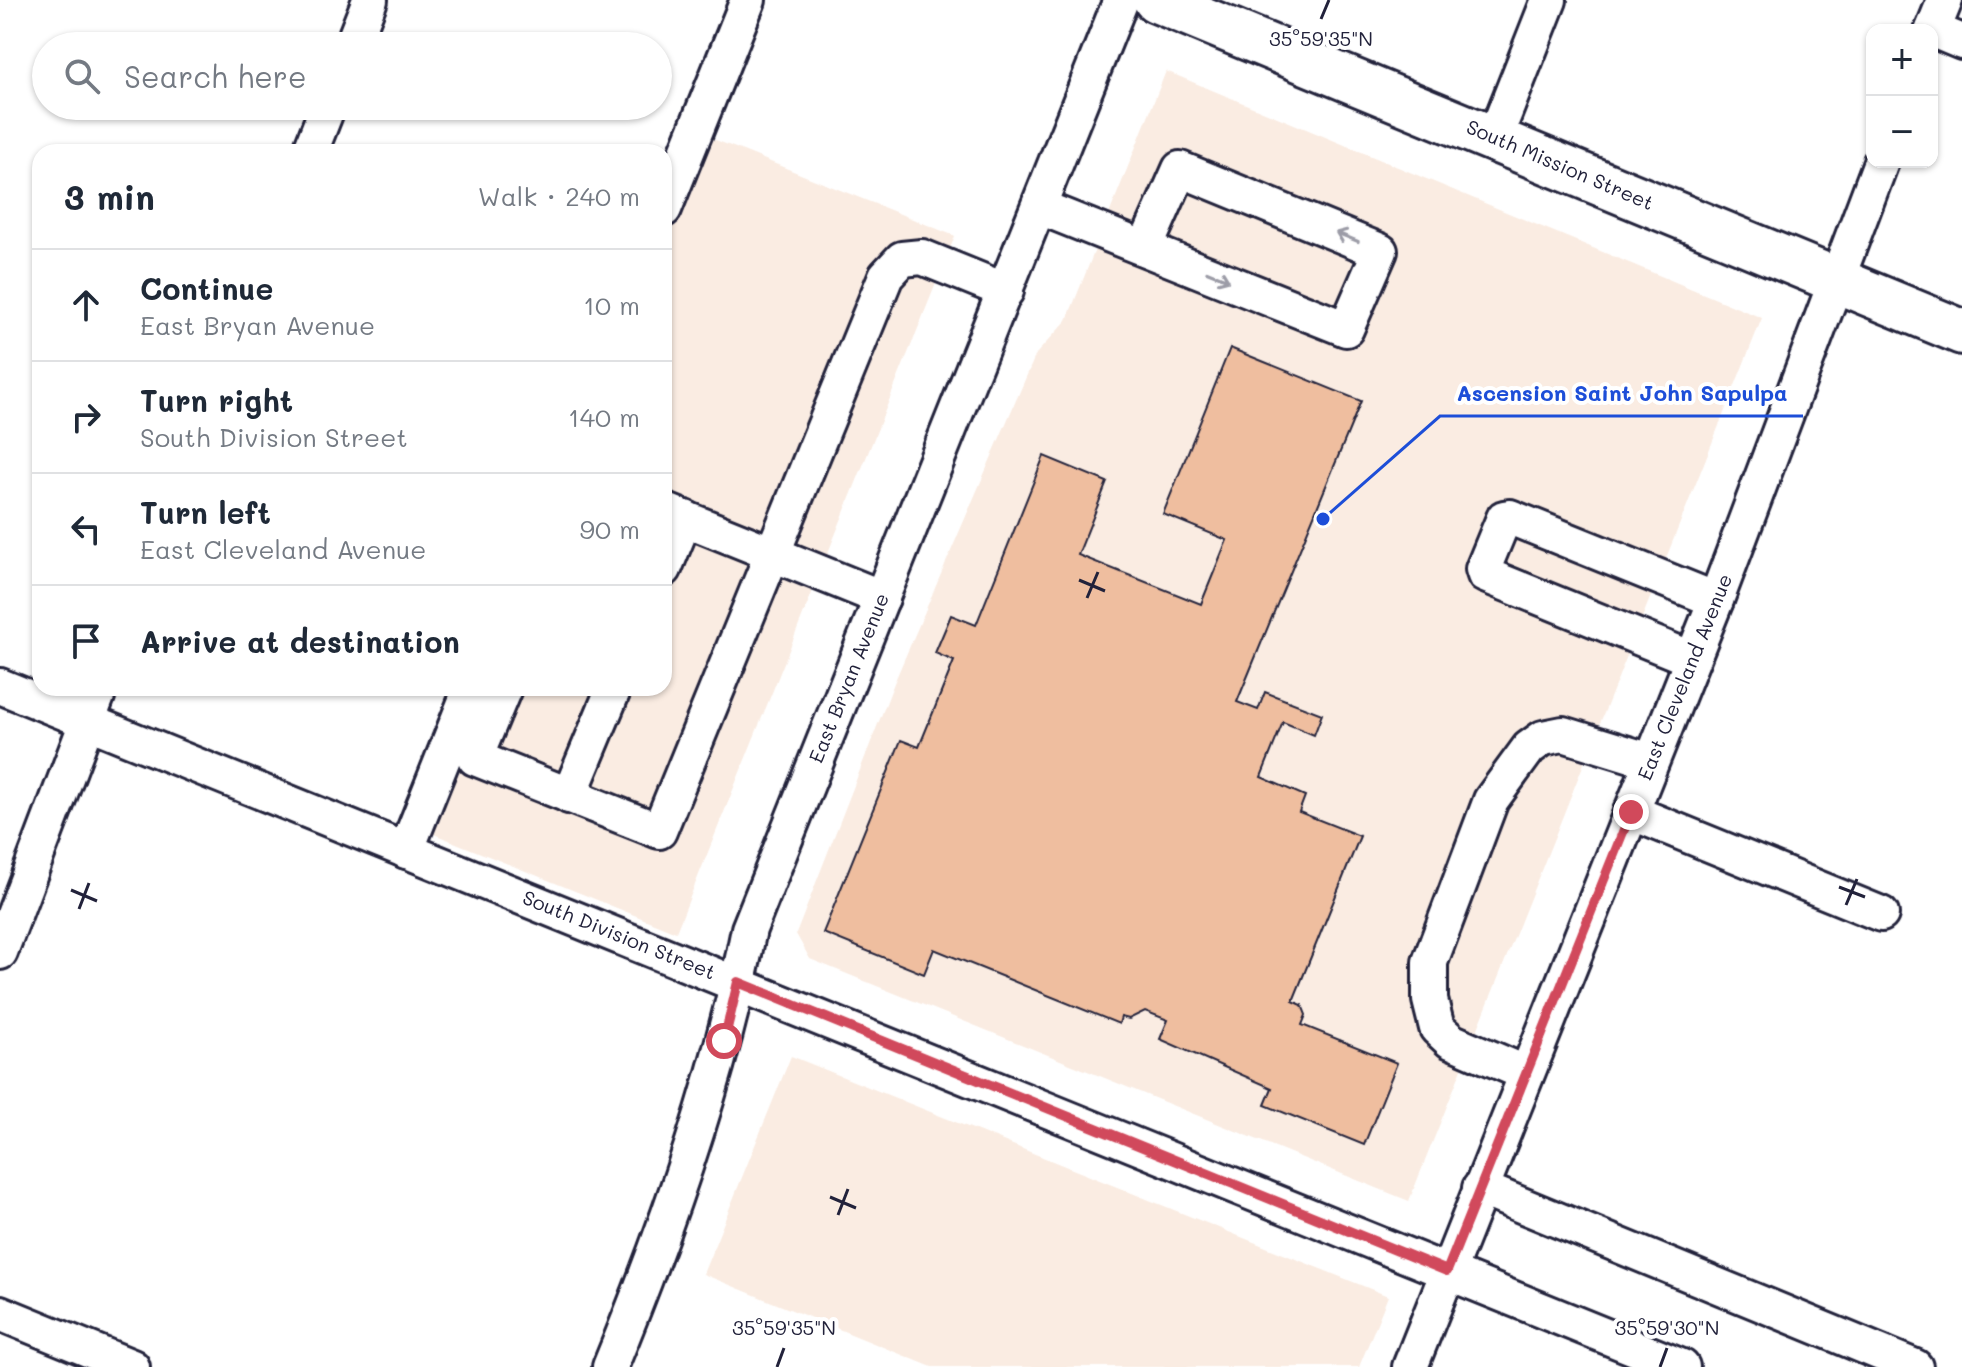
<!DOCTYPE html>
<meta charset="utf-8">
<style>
body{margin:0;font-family:Mali,sans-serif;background:#f2f2f3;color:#1f2937}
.controls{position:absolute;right:24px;top:24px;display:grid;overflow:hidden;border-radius:16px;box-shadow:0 2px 6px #0004}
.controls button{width:72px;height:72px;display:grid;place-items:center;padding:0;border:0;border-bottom:2px solid #e0e1e3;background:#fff;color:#1f2937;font:40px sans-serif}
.stop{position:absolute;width:24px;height:24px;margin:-18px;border:6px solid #d1495b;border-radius:50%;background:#fff}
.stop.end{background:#d1495b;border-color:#fff;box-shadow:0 2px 8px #0008}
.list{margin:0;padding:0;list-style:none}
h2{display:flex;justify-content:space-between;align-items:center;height:104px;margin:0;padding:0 32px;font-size:34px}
h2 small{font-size:26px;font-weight:400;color:#747a83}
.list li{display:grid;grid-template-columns:52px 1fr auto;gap:24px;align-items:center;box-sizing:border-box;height:112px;padding:0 32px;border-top:2px solid #e0e1e3}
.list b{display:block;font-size:30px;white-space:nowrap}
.list p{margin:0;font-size:26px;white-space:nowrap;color:#747a83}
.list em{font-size:26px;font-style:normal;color:#747a83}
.icon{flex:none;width:44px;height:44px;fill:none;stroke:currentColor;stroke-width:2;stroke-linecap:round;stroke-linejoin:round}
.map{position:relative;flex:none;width:1962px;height:1367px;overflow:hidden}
.search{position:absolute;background:#fff;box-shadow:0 2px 6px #0004;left:32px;top:32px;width:640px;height:88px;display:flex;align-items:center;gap:20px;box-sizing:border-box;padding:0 28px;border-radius:44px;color:#747a83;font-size:30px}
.panel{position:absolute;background:#fff;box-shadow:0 2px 6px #0004;left:32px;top:144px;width:640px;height:552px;border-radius:24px}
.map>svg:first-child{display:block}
</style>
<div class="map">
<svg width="1962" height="1367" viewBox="0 0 1962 1367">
<rect width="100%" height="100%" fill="#fff"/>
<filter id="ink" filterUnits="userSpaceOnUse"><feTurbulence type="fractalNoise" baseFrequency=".0125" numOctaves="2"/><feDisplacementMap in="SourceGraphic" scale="16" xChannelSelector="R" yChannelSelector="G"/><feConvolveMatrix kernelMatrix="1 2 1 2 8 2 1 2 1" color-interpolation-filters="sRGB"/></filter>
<g filter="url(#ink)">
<!-- built -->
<g fill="#faece2">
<polygon points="1166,71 1762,318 1409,1201 810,959 796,934 894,683 1036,354 1067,320"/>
<polygon points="703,135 955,236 676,932 424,830 481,688 664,688 664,232"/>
<polygon points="791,1056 1388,1296 1359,1367 932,1367 703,1274"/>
</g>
<!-- building -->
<polygon fill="#efbe9f" stroke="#22223b" stroke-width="2" points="1230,348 1361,401 1237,702 1258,710 1265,692 1322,714 1314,735 1283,722 1261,777 1305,796 1299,812 1360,836 1293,1001 1302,1005 1306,1015 1302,1025 1397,1063 1364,1145 1265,1105 1272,1088 1160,1039 1168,1020 1145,1011 1129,1019 1121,1017 1119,1024 934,949 924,974 823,933 901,740 919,747 954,661 935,653 951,615 976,625 1044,456 1107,482 1078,555 1201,604 1227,540 1163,514"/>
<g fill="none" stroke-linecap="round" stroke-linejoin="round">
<!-- minor casing -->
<g stroke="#22223b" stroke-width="40">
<g id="minor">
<polyline points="1933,30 1962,42"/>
<polyline points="1932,32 1945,0"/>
<polyline points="352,46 370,0"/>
<polyline points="1495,137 1549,0"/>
<polyline points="310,152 328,106"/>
<polyline points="1040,207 1346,329 1380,251 1180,169 1146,246"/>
<polyline points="664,209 748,0"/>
<polyline points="664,510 882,598"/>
<polyline points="664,569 685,518"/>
<polyline points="1692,659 1485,575 1483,569 1504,518 1510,517 1716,600"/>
<polyline points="0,686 1682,1367"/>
<polyline points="504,688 475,758 659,831 886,276 902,259 922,257 1006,291"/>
<polyline points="569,796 614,688"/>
<polyline points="1631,812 1881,914"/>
<polyline points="406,851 471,688"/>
<polyline points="0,952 100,688"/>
<polyline points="1525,1073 1451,1041 1437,1028 1430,1000 1430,962 1491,800 1529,748 1543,738 1563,734 1651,761"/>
<polyline points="1480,1188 1915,1367"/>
<polyline points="0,1313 132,1367"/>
<path d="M610,1367C666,1231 721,1074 749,929L1121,0"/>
<polyline points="1410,1367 1716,600 1881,162"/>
</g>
</g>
<!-- major casing -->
<g stroke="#22223b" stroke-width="50">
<polyline id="major" points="1156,0 1962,332"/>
</g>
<!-- minor -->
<use href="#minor" stroke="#fff" stroke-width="34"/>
<!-- major -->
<use href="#major" stroke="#fff" stroke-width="44"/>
</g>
<!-- one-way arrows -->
<defs><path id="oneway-shaft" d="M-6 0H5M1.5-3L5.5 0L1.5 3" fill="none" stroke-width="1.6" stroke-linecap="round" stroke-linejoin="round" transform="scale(2)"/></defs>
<g stroke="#9c9ca7">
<use href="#oneway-shaft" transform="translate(1347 237) rotate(-158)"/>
<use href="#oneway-shaft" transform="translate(1218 276) rotate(22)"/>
</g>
</g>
<g fill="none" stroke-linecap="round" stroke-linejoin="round" filter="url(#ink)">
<!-- route -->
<polyline stroke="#d1495b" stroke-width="10" points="724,1041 738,982 1447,1271 1631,812"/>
</g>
<!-- ticks -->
<path fill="none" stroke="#22223b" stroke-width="3" d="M1321,19L1329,0M1079,580L1105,591M1087,598L1098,572M1839,887L1865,897M71,890L97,901M1846,905L1857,879M79,909L89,883M830,1197L856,1208M838,1215L848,1189M777,1367L784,1348M1660,1367L1667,1348"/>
<g text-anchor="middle" stroke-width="8" stroke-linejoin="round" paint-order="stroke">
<!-- street labels -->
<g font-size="20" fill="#22223b" stroke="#fff">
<text transform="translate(1560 165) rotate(23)" y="7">South Mission Street</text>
<text transform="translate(1685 677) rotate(-68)" y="7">East Cleveland Avenue</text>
<text transform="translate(849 678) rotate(-68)" y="7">East Bryan Avenue</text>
<text transform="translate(619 935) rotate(22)" y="7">South Division Street</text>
</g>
</g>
<g font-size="20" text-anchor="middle" fill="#22223b" stroke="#fff" stroke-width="8" stroke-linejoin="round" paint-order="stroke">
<text x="1321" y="46">35°59'35"N</text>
<text x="784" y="1335">35°59'35"N</text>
<text x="1667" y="1335">35°59'30"N</text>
</g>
<!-- callouts -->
<path fill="none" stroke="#1d4ed8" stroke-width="3" d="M1323 519L1440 416H1803"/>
<circle fill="#1d4ed8" stroke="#fff" stroke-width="3" cx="1323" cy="519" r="8"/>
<g font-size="22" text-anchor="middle" font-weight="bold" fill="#1d4ed8" stroke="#fff" stroke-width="8" stroke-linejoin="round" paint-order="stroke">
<text x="1622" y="401">Ascension Saint John Sapulpa</text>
</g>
</svg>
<div class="controls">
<button>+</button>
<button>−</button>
</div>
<div class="stop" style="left:724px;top:1041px"></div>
<div class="stop end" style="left:1631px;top:812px"></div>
<div class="search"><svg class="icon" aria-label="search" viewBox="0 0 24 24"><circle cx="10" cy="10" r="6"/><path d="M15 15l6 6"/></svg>Search here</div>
<section class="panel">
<h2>3 min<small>Walk · 240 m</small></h2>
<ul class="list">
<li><svg class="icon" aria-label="ahead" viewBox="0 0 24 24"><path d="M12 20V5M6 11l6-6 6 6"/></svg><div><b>Continue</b><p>East Bryan Avenue</p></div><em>10 m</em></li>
<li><svg class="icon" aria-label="right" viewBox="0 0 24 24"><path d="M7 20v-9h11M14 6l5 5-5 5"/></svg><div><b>Turn right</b><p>South Division Street</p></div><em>140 m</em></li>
<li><svg class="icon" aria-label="left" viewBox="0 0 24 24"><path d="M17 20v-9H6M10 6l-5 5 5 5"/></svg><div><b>Turn left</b><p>East Cleveland Avenue</p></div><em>90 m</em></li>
<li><svg class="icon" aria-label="arrive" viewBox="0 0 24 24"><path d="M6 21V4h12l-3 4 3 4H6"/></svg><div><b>Arrive at destination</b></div></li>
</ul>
</section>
</div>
